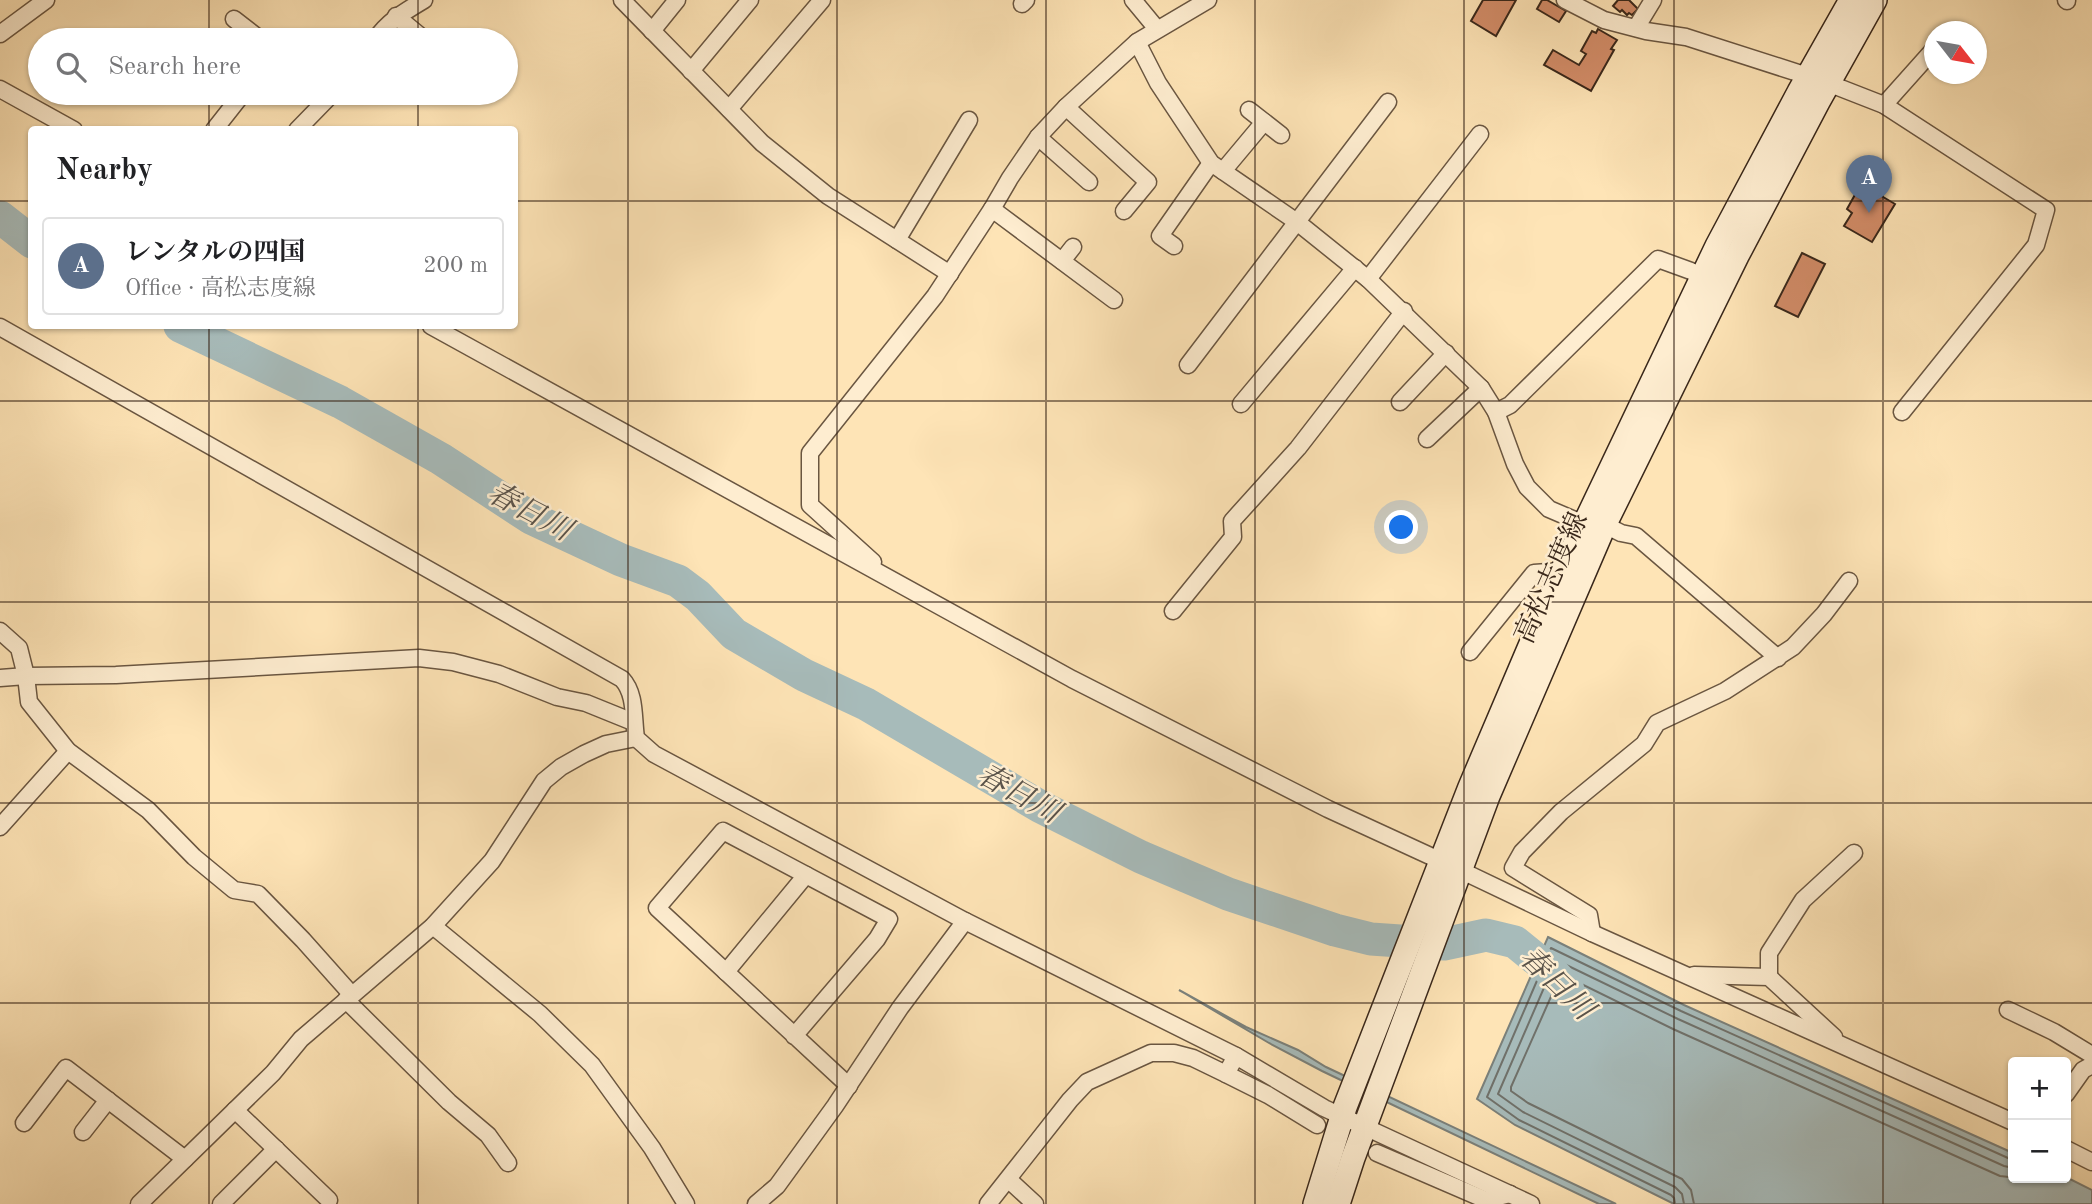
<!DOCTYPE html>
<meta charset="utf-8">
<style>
body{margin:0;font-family:"Old Standard TT","Noto Serif JP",serif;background:#f6f6f6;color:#202124}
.controls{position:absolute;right:21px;bottom:21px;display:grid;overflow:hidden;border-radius:7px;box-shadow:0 2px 5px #0004}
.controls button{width:63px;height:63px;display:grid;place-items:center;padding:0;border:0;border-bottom:2px solid #e0e0e0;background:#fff;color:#202124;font:35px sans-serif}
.compass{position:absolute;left:1924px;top:21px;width:63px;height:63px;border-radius:50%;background:#fff;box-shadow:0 2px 5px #0004;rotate:121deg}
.you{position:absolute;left:1402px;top:528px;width:24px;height:24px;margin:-18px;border:5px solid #fff;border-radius:50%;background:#1a73e8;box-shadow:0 0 0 10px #1a73e833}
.badge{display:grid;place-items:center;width:46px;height:46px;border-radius:50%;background:#8f2418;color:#fff;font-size:23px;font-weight:700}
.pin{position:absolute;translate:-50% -58px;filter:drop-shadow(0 2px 4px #0008)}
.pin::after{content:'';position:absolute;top:37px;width:24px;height:21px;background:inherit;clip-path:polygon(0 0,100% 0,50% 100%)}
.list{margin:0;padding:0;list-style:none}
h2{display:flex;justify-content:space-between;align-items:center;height:91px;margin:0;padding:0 28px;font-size:30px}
h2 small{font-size:23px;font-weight:400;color:#757577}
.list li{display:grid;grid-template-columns:46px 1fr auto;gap:21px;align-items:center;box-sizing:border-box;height:98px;margin:0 14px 14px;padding:0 14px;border:2px solid #e0e0e0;border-radius:7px}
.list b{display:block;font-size:26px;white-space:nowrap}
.list p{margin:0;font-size:23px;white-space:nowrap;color:#757577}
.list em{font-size:23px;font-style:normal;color:#757577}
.icon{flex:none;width:38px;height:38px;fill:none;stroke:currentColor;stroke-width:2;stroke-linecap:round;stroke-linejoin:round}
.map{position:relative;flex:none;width:2092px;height:1204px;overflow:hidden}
.search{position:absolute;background:#fff;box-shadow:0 2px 5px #0004;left:28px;top:28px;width:490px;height:77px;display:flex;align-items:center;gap:18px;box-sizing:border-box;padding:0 24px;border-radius:38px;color:#757577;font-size:26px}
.panel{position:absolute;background:#fff;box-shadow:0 2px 5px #0004;left:28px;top:126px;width:490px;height:203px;border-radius:7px}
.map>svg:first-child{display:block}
</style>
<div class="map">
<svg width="2092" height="1204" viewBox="0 0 2092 1204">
<rect width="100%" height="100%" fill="#fee4b6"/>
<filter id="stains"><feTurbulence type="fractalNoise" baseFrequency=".00286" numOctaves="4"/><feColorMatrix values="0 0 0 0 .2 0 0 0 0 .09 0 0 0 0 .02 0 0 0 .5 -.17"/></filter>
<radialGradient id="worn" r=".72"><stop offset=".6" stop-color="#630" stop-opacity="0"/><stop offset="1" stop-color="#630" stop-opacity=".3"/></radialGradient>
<!-- water -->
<g fill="#a7bbba" stroke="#7b807a" stroke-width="2">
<polygon points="1548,937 1684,1005 2013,1153 2013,1178 2066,1177 2092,1190 2092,1204 1674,1204 1515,1125 1477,1099"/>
<polygon points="1179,990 1246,1027 1298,1050 1326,1067 1616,1204 1599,1204 1322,1071 1269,1043"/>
</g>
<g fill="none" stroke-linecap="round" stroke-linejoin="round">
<!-- shore -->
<g stroke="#70716a" stroke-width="2">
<polyline points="1675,1204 1674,1198 1671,1195 1519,1120 1487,1097 1551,948 1681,1011 2008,1158 2013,1159"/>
<polyline points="1684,1204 1682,1194 1675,1187 1523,1112 1498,1094 1556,960 1678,1019 2004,1166 2013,1168"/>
<polyline points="1694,1204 1691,1190 1682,1179 1528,1103 1511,1091 1511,1087 1561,974 1673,1029 2000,1176 2018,1178"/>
</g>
<!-- river -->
<g stroke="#a7bbba" stroke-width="33">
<polyline points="0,217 32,242"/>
<polyline points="180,326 340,402 441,459 531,518 621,560 678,581 698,596 734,634 804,675 866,704 1041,807 1141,857 1228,894 1335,930 1371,939 1444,944 1486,935 1515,942 1552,972 1568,990"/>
</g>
</g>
<!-- building -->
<g fill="#d28c68" stroke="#39271a" stroke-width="2">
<polygon points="1483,0 1516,0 1496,36 1471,21"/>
<polygon points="1542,0 1547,0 1566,11 1559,22 1537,9"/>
<polygon points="1618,0 1629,0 1638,9 1632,15 1629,13 1627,15 1622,10 1620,12 1613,6"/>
<polygon points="1598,29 1617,40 1611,49 1614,50 1591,91 1544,65 1553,50 1579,65 1586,54 1581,51 1592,31 1596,33"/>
<polygon points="1861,184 1895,204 1872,242 1844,226 1852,213 1847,209"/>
<polygon points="1802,253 1825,264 1798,317 1775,306"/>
</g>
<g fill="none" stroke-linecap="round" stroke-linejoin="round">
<!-- minor casing -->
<g stroke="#6a5641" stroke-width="19">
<g id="minor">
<polyline points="622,0 762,143 828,196 950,274"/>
<polyline points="1133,0 1157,29"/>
<polyline points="1565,0 1604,20 1646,31 1686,37 1820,80 1884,105 2046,210 2036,245 1902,412"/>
<polyline points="2066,0 2067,1"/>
<polyline points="1022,4 1026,0"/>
<polyline points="396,16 425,40"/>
<polyline points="234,19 261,40"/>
<polyline points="1636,28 1653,0"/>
<polyline points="652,31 677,0"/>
<polyline points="0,34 46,0"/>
<path d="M375,40C388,21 404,12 424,0"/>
<polyline points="1137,42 1158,83 1211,163 1297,222 1368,279 1481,388 1496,412 1515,464 1527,487 1549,509 1584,524 1597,521 1621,533 1636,536 1778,658"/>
<polyline points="691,71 750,0"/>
<polyline points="0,89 74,130"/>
<polyline points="1884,105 1934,49"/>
<polyline points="1066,107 1148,182 1124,211"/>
<polyline points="729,109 822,0"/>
<polyline points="1249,110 1281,135"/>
<polyline points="214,130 240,97"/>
<polyline points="297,130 333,93"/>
<polyline points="1038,137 1089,182"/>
<polyline points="1223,171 1264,122"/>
<polyline points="992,209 1114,300"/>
<polyline points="897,240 969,120"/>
<polyline points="1174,246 1160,236 1211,163"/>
<polyline points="1062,261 1073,247"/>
<polyline points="1368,279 1480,134"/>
<polyline points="431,326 1072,679 1328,809 1441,861"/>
<path d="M0,327L622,679C636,694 633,718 636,738L654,754L965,921L1236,1056L1324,1108L1531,1204"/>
<polyline points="1188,365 1388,102"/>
<polyline points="1400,402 1446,353"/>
<polyline points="1241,404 1355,268"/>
<polyline points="1496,412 1510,405 1658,259 1691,271"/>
<polyline points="1427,439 1481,388"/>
<polyline points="873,562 810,505 810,453 935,296 992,209 1010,178 1038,137 1066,107 1137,42 1208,0"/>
<polyline points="1173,611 1233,537 1232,521 1298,448 1404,311"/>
<polyline points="0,631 19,648 26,676 29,702 68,751 148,810 194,857 234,890 258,894 303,940 352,995"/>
<polyline points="1470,652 1534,573 1562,571"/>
<polyline points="0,678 26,676 116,675 419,658 453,662 499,674 557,697 586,703 633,722"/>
<polyline points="0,827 68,751"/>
<polyline points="1460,870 1592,933 2013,1122"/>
<polyline points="433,926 540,1014 592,1065 652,1148 686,1204"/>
<polyline points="1592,933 1589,915 1513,868 1522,852 1561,812 1644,744 1657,723 1725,691 1793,647 1824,614 1849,581"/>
<polyline points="726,972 806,875"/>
<polyline points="1694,975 1769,977 1834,1037"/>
<polyline points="1769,977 1769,953 1803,900 1854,853"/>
<polyline points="346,1000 449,1102 488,1135 508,1163"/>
<polyline points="2008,1010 2054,1032 2092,1055"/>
<polyline points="794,1036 877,939 889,919 723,831 657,908 849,1086"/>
<polyline points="1226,1074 1268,1095 1317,1125"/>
<polyline points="2066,1094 2083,1070 2092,1065"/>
<polyline points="235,1110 329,1200"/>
<polyline points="24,1123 66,1068 185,1159"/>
<polyline points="83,1132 108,1100"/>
<polyline points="2066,1149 2092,1162"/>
<polyline points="1377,1153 1486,1200 1510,1194"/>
<polyline points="1009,1180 1035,1204"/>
<polyline points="139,1204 273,1073 301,1039 433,926 492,861 544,781 561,767 584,754 606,744 636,738"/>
<polyline points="221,1204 276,1149"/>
<polyline points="756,1204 777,1186 835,1106 900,1008 965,921"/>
<polyline points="988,1204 1070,1100 1087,1082 1151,1053 1174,1053 1193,1058 1226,1074 1236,1056"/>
</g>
</g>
<!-- secondary casing -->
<g stroke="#39271a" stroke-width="26">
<g id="secondary">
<polyline points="1315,1204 1345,1107 1470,787 1562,571 1717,246 1799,92 1851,0"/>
<polyline points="1338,1204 1353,1158 1488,796 1605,524 1737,256 1818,102 1875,0"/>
</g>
</g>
<!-- minor -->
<use href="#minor" stroke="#feedd0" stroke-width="16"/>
<!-- secondary -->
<use href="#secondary" stroke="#feedd0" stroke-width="23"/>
</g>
<!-- grid -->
<path fill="none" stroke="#39271a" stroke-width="2" stroke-opacity="0.55" d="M209,0V40M418,0V40M628,0V1204M837,0V1204M1046,0V1204M1255,0V1204M1464,0V1204M1674,0V1204M1883,0V1204M209,93V130M418,93V130M0,201H32M514,201H2092M209,326V1204M418,326V1204M0,401H2092M0,602H2092M0,803H2092M0,1003H2092"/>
<g text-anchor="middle" stroke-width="5" stroke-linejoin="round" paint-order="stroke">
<!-- street labels -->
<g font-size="28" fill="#39271a" stroke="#feedd0">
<text transform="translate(1550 577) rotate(-66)" y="10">高松志度線</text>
</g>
<!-- water labels -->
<g font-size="30" font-style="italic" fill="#5a534a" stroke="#feedd0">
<text transform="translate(530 511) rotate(28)" y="10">春日川</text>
<text transform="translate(1019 793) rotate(29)" y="10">春日川</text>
<text transform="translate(1557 983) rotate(44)" y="10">春日川</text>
</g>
</g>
<rect width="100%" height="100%" filter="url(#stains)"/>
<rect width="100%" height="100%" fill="url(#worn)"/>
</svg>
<div class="controls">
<button>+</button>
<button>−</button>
</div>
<svg class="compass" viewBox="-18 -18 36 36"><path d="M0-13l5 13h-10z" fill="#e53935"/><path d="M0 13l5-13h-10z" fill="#757577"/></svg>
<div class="you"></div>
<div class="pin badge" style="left:1869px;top:213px;background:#5c6f8a">A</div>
<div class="search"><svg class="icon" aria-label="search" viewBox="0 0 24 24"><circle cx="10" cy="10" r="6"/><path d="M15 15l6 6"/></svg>Search here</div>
<section class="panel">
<h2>Nearby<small></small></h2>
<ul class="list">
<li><span class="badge" style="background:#5c6f8a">A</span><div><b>レンタルの四国</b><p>Office · 高松志度線</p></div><em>200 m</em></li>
</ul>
</section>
</div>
